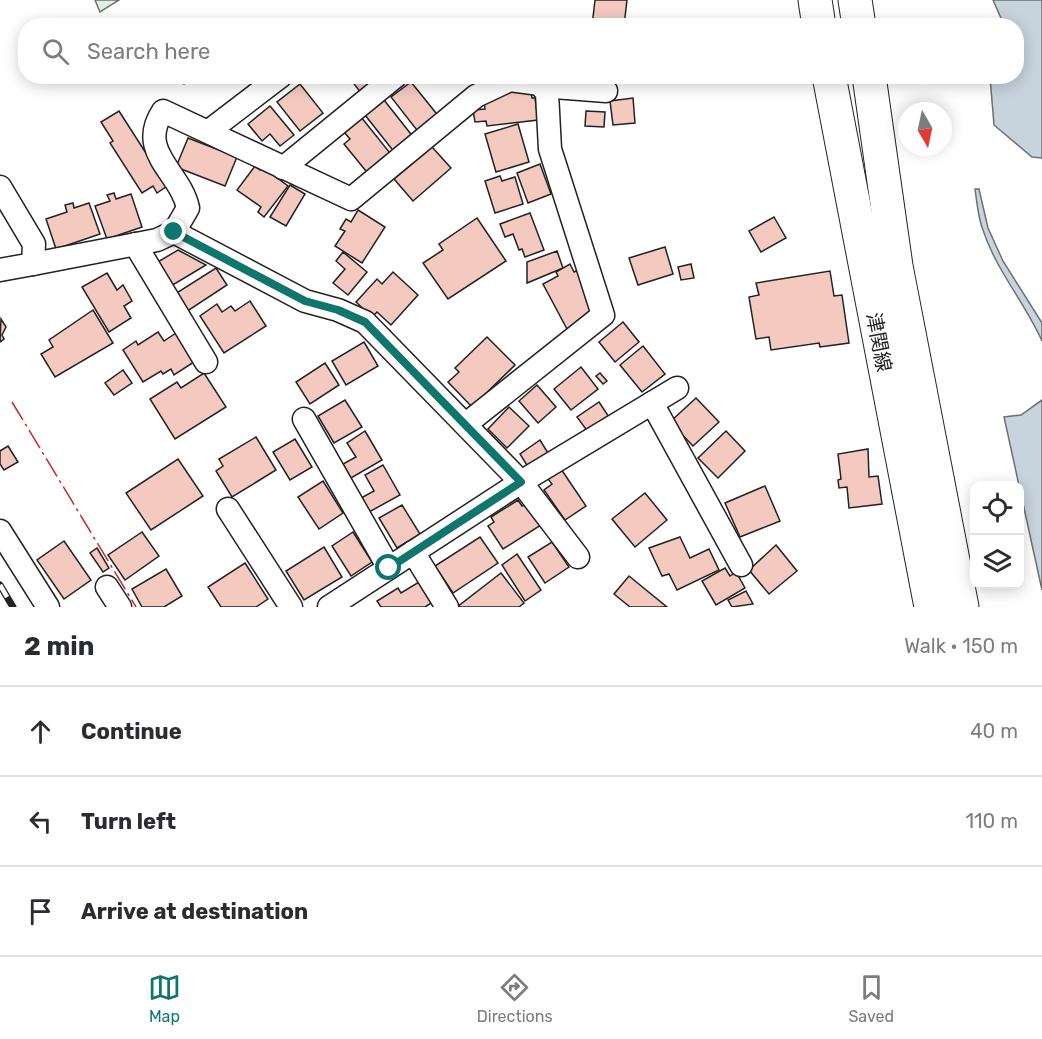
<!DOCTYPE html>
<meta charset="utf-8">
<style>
body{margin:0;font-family:Rubik,"Noto Sans JP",sans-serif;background:#f2f2f3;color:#2b2b33}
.controls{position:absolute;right:18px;bottom:18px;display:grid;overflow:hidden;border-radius:12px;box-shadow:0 3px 15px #0003}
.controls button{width:54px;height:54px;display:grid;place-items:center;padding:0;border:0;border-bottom:2px solid #e1e1e2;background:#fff;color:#2b2b33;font:30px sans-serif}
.compass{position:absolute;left:898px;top:102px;width:54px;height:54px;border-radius:50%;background:#fff;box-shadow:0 3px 15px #0003;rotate:171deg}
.stop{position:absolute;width:18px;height:18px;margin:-14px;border:4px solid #0f766e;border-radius:50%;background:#fff}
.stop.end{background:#0f766e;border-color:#fff;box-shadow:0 2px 6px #0008}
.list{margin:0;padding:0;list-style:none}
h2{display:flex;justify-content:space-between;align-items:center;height:78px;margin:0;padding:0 24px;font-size:26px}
h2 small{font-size:20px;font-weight:400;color:#7c7c81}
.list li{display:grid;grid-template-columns:39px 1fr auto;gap:18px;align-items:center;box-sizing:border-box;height:90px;padding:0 24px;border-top:2px solid #e1e1e2}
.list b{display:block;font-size:22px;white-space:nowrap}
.list em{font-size:20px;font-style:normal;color:#7c7c81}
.icon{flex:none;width:33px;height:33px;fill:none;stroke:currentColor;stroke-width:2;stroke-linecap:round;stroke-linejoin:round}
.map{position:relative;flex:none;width:1042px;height:607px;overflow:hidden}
.search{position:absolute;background:#fff;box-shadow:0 3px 15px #0003;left:18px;right:18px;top:18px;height:66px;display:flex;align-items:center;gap:15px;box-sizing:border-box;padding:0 21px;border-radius:24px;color:#7c7c81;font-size:22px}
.sheet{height:348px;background:#fff}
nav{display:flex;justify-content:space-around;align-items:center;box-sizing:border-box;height:84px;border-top:2px solid #e1e1e2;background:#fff;font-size:16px;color:#7c7c81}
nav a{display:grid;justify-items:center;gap:3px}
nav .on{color:#0f766e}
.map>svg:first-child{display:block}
</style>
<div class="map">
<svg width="1042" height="607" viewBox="0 0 1042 607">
<rect width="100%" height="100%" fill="#fff"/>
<!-- green -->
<polygon fill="#e0efe3" stroke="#6f6f6f" stroke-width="1.5" points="95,0 119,0 100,12"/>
<!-- water -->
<g fill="#c7d3dd" stroke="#6f6f6f" stroke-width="1.5">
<polygon points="993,0 1042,0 1042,158 1032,157 994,125 990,77 1016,76 1016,26 1004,25"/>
<path d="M975,189H979L988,228L1003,261L1042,323V341C1025,303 996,270 983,230C978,218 977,202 975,189Z"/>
<polygon points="1042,400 1042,590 1004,417 1021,415"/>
</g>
<!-- building -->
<g fill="#f3c9c0" stroke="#222" stroke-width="1.5">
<polygon points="595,0 627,0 624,26 592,26"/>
<polygon points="178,76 193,76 184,84"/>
<polygon points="348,76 382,76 361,93"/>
<polygon points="567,76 617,76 617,82"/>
<polygon points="411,82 440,118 420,134 391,97"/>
<polygon points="300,84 323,113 300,131 277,102"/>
<polygon points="531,90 532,98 535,98 538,120 487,126 486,121 475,122 473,110 485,109 483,95"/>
<polygon points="633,98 635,123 613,125 610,101"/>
<polygon points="384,100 414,138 395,153 365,115"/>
<polygon points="270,106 294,135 280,146 270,134 262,141 248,124"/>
<polygon points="119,111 167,186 157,193 153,186 142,193 110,143 113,141 101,122"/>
<polygon points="586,111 605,112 604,127 585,126"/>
<polygon points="361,117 394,158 370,176 344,144 350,139 343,131"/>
<polygon points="518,124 529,162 496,172 485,134"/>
<polygon points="188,138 237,157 225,186 176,167"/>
<polygon points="432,147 451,168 413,201 394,179"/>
<polygon points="540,164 551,194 528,203 517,173"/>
<polygon points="255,166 260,170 262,167 288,186 264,217 258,212 261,207 237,190"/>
<polygon points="500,176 502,181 515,177 523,204 495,213 485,181"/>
<polygon points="290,185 305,194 286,226 270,217"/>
<polygon points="114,193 116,199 131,194 142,227 107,239 95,206 110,201 107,195"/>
<polygon points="73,203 74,208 89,203 100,234 56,249 46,219 67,212 65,205"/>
<polygon points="358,210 385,227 362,263 335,246 345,231 340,229 346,219 351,222"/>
<polygon points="530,213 544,250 525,257 522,249 519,250 513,234 505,237 500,224"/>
<polygon points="774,217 786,238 761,252 749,231"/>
<polygon points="477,218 506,261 448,299 423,263 443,250 439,244"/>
<polygon points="665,247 673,274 638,285 629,258"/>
<polygon points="178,250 206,265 171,286 156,263"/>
<polygon points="557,251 563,268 527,283 527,262"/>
<polygon points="343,252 367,272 348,295 333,283 345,269 336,261"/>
<polygon points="570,264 574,272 578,270 591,293 585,296 594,315 567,329 543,284 558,276 556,272"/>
<polygon points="691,264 694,278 681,280 678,267"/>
<polygon points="216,268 227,285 186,312 175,294"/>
<polygon points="830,271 834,296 842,295 849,343 820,347 819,343 771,350 769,337 756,339 749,297 759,295 756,283"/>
<polygon points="393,272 418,295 391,325 377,312 372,317 356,302 377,279 382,284"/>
<polygon points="107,273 117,290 123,285 132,301 124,306 131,318 109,332 82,287"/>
<polygon points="250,301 266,326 224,353 200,316 217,304 222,312 231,306 235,311"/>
<polygon points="93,310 113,343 55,377 41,354 53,347 49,340"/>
<polygon points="1,319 6,327 2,335 4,339 0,342"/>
<polygon points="623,322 639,342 615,362 599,342"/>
<polygon points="158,332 164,341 176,333 194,362 174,375 171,369 163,374 161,371 143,382 123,350 136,341 138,345"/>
<polygon points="487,337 515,365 472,407 448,382 459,372 455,368"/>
<polygon points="364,342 378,366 346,385 332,361"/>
<polygon points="643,346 665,374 642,392 620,365"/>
<polygon points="325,363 339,385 310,404 296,382"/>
<polygon points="581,367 598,389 571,410 554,389"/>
<polygon points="123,370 132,383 114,395 105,383"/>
<polygon points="204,373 226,407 175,439 150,399 177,382 181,388"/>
<polygon points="600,373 607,381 603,384 596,376"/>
<polygon points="537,385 556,407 538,423 519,401"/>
<polygon points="696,398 719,422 693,446 670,422"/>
<polygon points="345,400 362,427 334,443 318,416"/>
<polygon points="599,402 609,417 588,432 577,417"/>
<polygon points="509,407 529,426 507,448 488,429"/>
<polygon points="365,431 382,460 351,478 343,464 356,457 347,443"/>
<polygon points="726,431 745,451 718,478 698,458"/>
<polygon points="256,437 276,470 232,497 216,471 223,466 219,459"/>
<polygon points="295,439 312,467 290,480 273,452"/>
<polygon points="540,440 548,453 528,467 520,454"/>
<polygon points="8,446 18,462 4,470 0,464 0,451"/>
<polygon points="868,449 869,477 878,476 882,504 849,508 847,487 839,488 838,480 841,479 838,454"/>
<polygon points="178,459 203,496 151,530 126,493"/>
<polygon points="383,465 400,495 369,512 361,498 374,491 365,475"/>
<polygon points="561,469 586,506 565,520 544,490 552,484 548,479"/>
<polygon points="323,481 343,513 319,529 298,497"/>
<polygon points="765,486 780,521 740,537 725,503"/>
<polygon points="645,493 667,520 635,547 612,519"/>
<polygon points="518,500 522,506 527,504 541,525 503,549 488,526 494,522 491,517"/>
<polygon points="402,505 420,534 397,548 379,518"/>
<polygon points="142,532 159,556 125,580 108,555"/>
<polygon points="353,532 372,562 351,576 332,546"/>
<polygon points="480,537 498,563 453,593 435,566"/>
<polygon points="680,537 690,558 709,549 719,570 677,590 669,574 662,576 649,548"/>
<polygon points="64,541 91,580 64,599 37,560"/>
<polygon points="552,542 569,567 545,583 528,557"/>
<polygon points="776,545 797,571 769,594 749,570"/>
<polygon points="324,547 342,577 304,600 286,571"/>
<polygon points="97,548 109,568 103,572 90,553"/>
<polygon points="517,554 541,590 525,601 502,565"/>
<polygon points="245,563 268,599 256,607 221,607 208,587"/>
<polygon points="725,568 730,576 736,572 745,588 716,605 702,581"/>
<polygon points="166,569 182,596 164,607 142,607 132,589"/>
<polygon points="501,573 524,603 519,607 457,607"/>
<polygon points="629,576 667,607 630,607 614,594"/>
<polygon points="419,582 433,602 425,607 381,607 377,601 398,588 401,593"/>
<polygon points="746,591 753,604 732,607 728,600"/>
</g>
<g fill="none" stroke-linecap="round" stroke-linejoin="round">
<!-- street casing -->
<g stroke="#222" stroke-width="25">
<g id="street">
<polyline points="544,89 554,87 606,91"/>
<polyline points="209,131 281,76"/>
<polyline points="283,168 396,76"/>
<polyline points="0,187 34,244 33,264 0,270"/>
<polyline points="174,232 305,301 338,310 365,322 521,482 578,557"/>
<polyline points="135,244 206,362"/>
<path d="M33,264L157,240L174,232L188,208C180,171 136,152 163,111L351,199L476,96L510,80L540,84L547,93L550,149L603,315L466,424"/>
<polyline points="652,403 741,565"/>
<polyline points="304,419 389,568"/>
<polyline points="228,509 291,607"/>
<polyline points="0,531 48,607"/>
<polyline points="413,552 447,607"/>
<polyline points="107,587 120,607"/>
<polyline points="329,607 521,482 677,388"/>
</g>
</g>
<!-- primary casing -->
<g stroke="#222" stroke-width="35">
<g id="primary">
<polyline points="815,0 819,26"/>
<polyline points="855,0 859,26"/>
<polyline points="829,76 931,607"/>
<polyline points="869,76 896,266 962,607"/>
</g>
</g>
<!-- street -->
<use href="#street" stroke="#fff" stroke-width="22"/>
<!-- primary -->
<use href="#primary" stroke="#fff" stroke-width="33"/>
<!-- rail casing -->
<g stroke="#222" stroke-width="7">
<polyline id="rail" points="0,585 13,607"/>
</g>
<!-- rail -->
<use href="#rail" stroke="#fff" stroke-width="4.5" stroke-dasharray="14" stroke-linecap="butt"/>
<!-- power -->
<polyline stroke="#c62828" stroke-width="1.5" stroke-dasharray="21 4.5 3 4.5" stroke-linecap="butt" points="12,402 136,607"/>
</g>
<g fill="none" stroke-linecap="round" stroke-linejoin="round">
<!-- route -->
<polyline stroke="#0f766e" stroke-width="8" points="174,232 305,301 338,310 365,322 521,482 389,568"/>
</g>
<g text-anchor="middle" stroke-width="4.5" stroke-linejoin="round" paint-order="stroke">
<!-- street labels -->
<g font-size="20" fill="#222" stroke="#fff">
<text transform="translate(879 342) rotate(79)" y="7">津関線</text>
</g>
</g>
</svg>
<div class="controls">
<button><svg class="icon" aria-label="locate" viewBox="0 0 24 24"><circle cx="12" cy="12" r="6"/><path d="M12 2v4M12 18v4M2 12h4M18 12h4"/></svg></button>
<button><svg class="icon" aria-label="layers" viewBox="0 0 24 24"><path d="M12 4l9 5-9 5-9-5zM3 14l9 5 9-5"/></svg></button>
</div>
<svg class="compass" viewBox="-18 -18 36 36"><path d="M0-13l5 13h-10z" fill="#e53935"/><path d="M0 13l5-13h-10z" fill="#7c7c81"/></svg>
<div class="stop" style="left:389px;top:568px"></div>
<div class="stop end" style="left:174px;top:232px"></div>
<div class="search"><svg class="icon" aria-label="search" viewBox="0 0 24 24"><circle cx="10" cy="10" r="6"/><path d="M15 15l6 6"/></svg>Search here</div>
</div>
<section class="sheet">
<h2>2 min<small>Walk · 150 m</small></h2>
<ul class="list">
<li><svg class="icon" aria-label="ahead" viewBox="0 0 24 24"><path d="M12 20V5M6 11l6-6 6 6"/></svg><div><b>Continue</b></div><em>40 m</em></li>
<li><svg class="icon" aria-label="left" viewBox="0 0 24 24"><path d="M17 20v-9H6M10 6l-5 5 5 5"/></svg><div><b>Turn left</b></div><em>110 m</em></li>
<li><svg class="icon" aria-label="arrive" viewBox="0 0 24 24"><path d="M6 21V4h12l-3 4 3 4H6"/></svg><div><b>Arrive at destination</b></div></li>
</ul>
</section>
<nav>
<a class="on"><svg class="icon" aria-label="map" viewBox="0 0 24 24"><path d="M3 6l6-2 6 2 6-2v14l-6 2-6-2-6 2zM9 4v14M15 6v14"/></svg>Map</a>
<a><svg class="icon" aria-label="directions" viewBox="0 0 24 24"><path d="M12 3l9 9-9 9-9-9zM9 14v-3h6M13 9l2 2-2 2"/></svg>Directions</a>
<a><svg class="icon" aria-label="saved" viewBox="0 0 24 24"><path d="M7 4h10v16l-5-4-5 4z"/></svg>Saved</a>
</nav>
